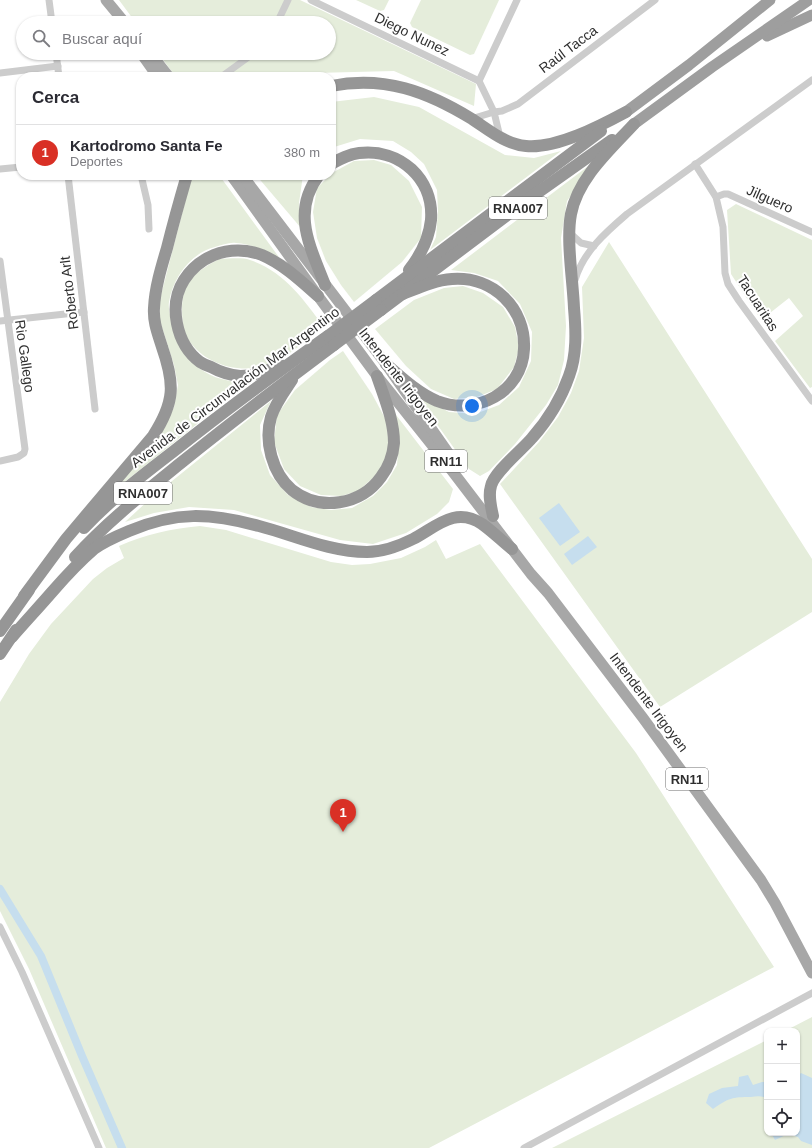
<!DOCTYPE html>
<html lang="es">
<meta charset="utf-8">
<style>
body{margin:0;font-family:Helvetica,sans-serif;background:#f2f2f3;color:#2b2b33}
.controls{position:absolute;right:12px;bottom:12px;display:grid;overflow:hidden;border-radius:8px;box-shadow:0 1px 3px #0004}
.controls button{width:36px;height:36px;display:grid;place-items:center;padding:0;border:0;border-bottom:1px solid #e1e1e2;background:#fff;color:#2b2b33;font:20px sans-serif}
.you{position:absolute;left:472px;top:406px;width:14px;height:14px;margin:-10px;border:3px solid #fff;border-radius:50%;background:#1a73e8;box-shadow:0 0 0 6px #1a73e833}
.badge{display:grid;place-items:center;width:26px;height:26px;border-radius:50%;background:#d93025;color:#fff;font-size:13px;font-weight:700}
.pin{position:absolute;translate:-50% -33px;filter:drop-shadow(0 1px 2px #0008)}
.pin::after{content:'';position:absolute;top:21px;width:14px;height:12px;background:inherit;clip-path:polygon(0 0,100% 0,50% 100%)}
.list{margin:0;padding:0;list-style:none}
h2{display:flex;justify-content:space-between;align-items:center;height:52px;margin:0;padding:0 16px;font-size:17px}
h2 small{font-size:13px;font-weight:400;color:#7c7c81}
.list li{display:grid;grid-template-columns:26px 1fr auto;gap:12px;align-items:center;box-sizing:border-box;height:56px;padding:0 16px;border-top:1px solid #e1e1e2}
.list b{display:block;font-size:15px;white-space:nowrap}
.list p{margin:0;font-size:13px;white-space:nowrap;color:#7c7c81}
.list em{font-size:13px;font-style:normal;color:#7c7c81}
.icon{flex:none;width:22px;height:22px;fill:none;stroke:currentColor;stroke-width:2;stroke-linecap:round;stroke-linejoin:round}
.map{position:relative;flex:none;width:812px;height:1148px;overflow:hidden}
.search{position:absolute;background:#fff;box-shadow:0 1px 3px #0004;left:16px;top:16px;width:320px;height:44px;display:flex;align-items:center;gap:10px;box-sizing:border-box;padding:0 14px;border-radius:22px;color:#7c7c81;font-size:15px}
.panel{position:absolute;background:#fff;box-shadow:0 1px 3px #0004;left:16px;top:72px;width:320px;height:108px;border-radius:16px}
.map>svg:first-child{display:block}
</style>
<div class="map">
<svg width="812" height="1148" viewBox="0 0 812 1148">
<rect width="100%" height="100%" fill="#fff"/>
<!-- green -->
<g fill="#e5eddb">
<polygon points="119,0 300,0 476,84 474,106 394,71 314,73 305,77 176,77 158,53 329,53 329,23 136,23"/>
<polygon points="356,0 389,0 384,10 380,11"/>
<polygon points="421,0 499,0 474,54 470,55 412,27 410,23"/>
<polygon points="374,97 419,107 505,155 534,158 561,151 430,250 436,237 438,211 437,190 424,164 411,152 393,141 360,139 331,148 331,102"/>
<polygon points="374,160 391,165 409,181 422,207 421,238 402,262 354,302 341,285 326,261 317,238 313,212 317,188 332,173 354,161"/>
<polygon points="595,161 567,201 561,238 566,326 564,360 558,385 546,405 515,444 489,471 480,476 469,469 416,395 449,412 475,414 499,405 519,387 531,361 532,332 520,304 498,281 474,273 451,270"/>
<path d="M192,175H219L281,260C266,252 253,244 236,243C230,242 222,245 215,247C191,253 173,277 169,302C168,307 170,314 171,320C178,360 210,386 251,381L117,488L164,429L174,407L178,385L174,365L160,321V299Z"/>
<polygon points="256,175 303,175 299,203 301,228"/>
<polygon points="736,204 812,240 812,387 810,388 775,341 803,316 789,298 761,320 731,274 727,210"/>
<polygon points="609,242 812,559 812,612 660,707 500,484 539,442 558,417 571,393 579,371 584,338 582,287"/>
<path d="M219,259C228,259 241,257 250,260C285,272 303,299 324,327C309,338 288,357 271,364C243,375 205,366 188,339C183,331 182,318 182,309C182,298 184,287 192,278C199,270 210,264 219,259Z"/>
<polygon points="463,286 483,293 503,307 515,327 519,348 514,367 497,389 477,397 454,399 431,389 406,366 375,329 414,300 444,288"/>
<polygon points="343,351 372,394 386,420 389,444 384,464 375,476 358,491 341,496 321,495 300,486 284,469 274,442 277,415 295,390 330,360"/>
<polygon points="271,401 260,425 261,450 270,475 288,495 311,507 331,510 352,508 373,496 387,482 397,465 399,441 393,411 453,489 449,502 437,514 406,533 373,544 340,540 234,510 189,507 154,513 125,522 151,498"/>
<path d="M200,526L226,530L331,562L352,565L370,564L401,558L425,547L436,540L446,559L480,544L636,753L774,967L429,1148H106L29,969L0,911V702L29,654L51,624L93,579L107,568L124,558L119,546C147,534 169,529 200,526Z"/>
<polygon points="812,1017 812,1148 552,1148 767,1040 767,1133 797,1133 797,1031 785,1031"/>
</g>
<!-- water -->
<g fill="#c6deee">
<polygon points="559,503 580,532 560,546 539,518"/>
<polygon points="588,536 597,547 572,565 564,554"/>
<polygon points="801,1073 812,1078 812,1145 801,1141 798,1137 788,1134 775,1140 771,1133 797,1133 797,1077"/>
<path d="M748,1075L753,1085L762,1082H767V1098C762,1096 757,1096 751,1097C732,1097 729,1098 713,1109L706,1103L709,1094L722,1088L738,1086L739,1077Z"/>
</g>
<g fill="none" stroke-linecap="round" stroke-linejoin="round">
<!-- canal -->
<polyline stroke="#c6deee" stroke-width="8" points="0,889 41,956 82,1056 122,1148"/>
<!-- minor -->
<g stroke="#ccc" stroke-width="7">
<polyline points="49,0 52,23"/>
<polyline points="311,0 479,81"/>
<polyline points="277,23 288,0"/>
<polyline points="56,53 59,77"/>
<polyline points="0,73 58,66"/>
<polyline points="221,77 254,53"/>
<polyline points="479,81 517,0"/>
<polyline points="479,81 494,112 500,137"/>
<polyline points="471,119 494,112 502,111 518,104 655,0"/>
<polyline points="695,164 716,197 723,227 725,273 728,284 739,301 812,401"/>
<polyline points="0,169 21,167"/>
<polyline points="68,175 95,409"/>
<polyline points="141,175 148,205 149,229"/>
<polyline points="716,197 724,194 728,194 812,232"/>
<polyline points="570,233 581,243 594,246"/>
<polyline points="0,261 25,449 24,453 18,457 0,461"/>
<path d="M575,280C583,252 606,232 627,214L812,80"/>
<polyline points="0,321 84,312"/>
<polyline points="0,927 22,972 99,1148"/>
<polyline points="524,1148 812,993"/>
</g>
<!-- primary -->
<g stroke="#a7a7a7" stroke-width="11">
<polyline points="106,0 125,23"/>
<polyline points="141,53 158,77"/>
<polyline points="150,53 169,77"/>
<polyline points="231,175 318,296 377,376 440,455 531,574 548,593 643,718 761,880 775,903 812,973"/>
<polyline points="242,175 386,364 451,457"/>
</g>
<!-- trunk -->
<g stroke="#9e9e9e" stroke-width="11">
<polyline points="767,36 812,15"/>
<polyline points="626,112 689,65 770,0"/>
<polyline points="634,124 712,67 809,0"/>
</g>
<!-- motorway -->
<g stroke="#969696" stroke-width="12">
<path d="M331,86C384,75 428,92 472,119C489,130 505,144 526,146C556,149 600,126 626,112"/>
<path d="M331,164C340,159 349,154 359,153C400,148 434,179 431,220C429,239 420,256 409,270"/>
<path d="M319,175C291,212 310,246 325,285"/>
<polyline points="376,300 601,131"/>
<polyline points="381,310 530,198 612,140"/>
<path d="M386,364C402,378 418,393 437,401C476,416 522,393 524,349C526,308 493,276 452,279C435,280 418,288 403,294"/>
<path d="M281,365C268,370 255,376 240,376C230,375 220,372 211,367C208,366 203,364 200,362C176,344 168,305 184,280C191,269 202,260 214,255C229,249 247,249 262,255C283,264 301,281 318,296"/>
<path d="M292,380C284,392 275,404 271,417C264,441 272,473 292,490C320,512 361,505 381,477C388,468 393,455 394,443C394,420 384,397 377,376"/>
<path d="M493,516C491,506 488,496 491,486C494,472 522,450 532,438C548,420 561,399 569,376C577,355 576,331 574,308C573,281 566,240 571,214C578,178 610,150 634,124"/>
<path d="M84,528C111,499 143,475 174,451C224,411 276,373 328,336"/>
<path d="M75,557C108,521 145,492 182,462C232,422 283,383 334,345"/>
<path d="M24,596L66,539L153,436C175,402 175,384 162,347C158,334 153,322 154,308C155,288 161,268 167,248C173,224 180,199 187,175"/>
<polyline points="0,631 29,590"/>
<path d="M12,637C25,622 39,607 52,592C65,577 79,562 94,549C105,541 117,536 129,531C176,511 210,513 259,526C294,535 329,552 367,552C383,552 399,546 413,539C436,527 455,506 482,524C492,531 502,541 512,549"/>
<polyline points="0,654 16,630"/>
</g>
<!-- motorway-bridge -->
<g stroke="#969696" stroke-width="12">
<polyline points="328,336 376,300"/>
<polyline points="334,345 381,310"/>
</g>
</g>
<g text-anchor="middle" stroke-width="4" stroke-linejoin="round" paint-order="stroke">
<!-- shield labels -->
<g fill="#fff" stroke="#6d6d6d" stroke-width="1">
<rect x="489" y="197" width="58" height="22" rx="3"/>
<rect x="425" y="450" width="42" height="22" rx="3"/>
<rect x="114" y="482" width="58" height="22" rx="3"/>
<rect x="666" y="768" width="42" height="22" rx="3"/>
</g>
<g font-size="13" font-weight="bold" fill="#2f2f2f">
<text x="518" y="213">RNA007</text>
<text x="446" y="466">RN11</text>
<text x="143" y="498">RNA007</text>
<text x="687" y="784">RN11</text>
</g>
<!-- street labels -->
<g font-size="14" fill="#2f2f2f" stroke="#fff">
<text transform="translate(412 34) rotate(26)" y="5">Diego Nunez</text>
<text transform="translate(568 49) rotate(-37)" y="5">Raúl Tacca</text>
<text transform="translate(770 199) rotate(24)" y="5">Jilguero</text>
<text transform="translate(69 293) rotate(-97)" y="5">Roberto Arlt</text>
<text transform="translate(758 303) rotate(57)" y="5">Tacuaritas</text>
<text transform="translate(25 356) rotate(82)" y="5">Rio Gallego</text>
<text transform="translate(399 377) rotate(52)" y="5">Intendente Irigoyen</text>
<text transform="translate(235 387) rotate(-37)" y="5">Avenida de Circunvalación Mar Argentino</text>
<text transform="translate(649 702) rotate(53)" y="5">Intendente Irigoyen</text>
</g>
</g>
</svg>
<div class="controls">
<button>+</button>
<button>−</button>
<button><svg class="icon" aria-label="locate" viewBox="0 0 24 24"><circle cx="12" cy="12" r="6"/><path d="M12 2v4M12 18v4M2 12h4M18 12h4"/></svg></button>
</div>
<div class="you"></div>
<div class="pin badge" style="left:343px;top:832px">1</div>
<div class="search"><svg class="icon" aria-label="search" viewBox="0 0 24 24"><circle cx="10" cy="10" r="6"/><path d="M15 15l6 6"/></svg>Buscar aquí</div>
<section class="panel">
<h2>Cerca<small></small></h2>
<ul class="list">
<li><span class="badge">1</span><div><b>Kartodromo Santa Fe</b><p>Deportes</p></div><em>380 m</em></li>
</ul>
</section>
</div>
